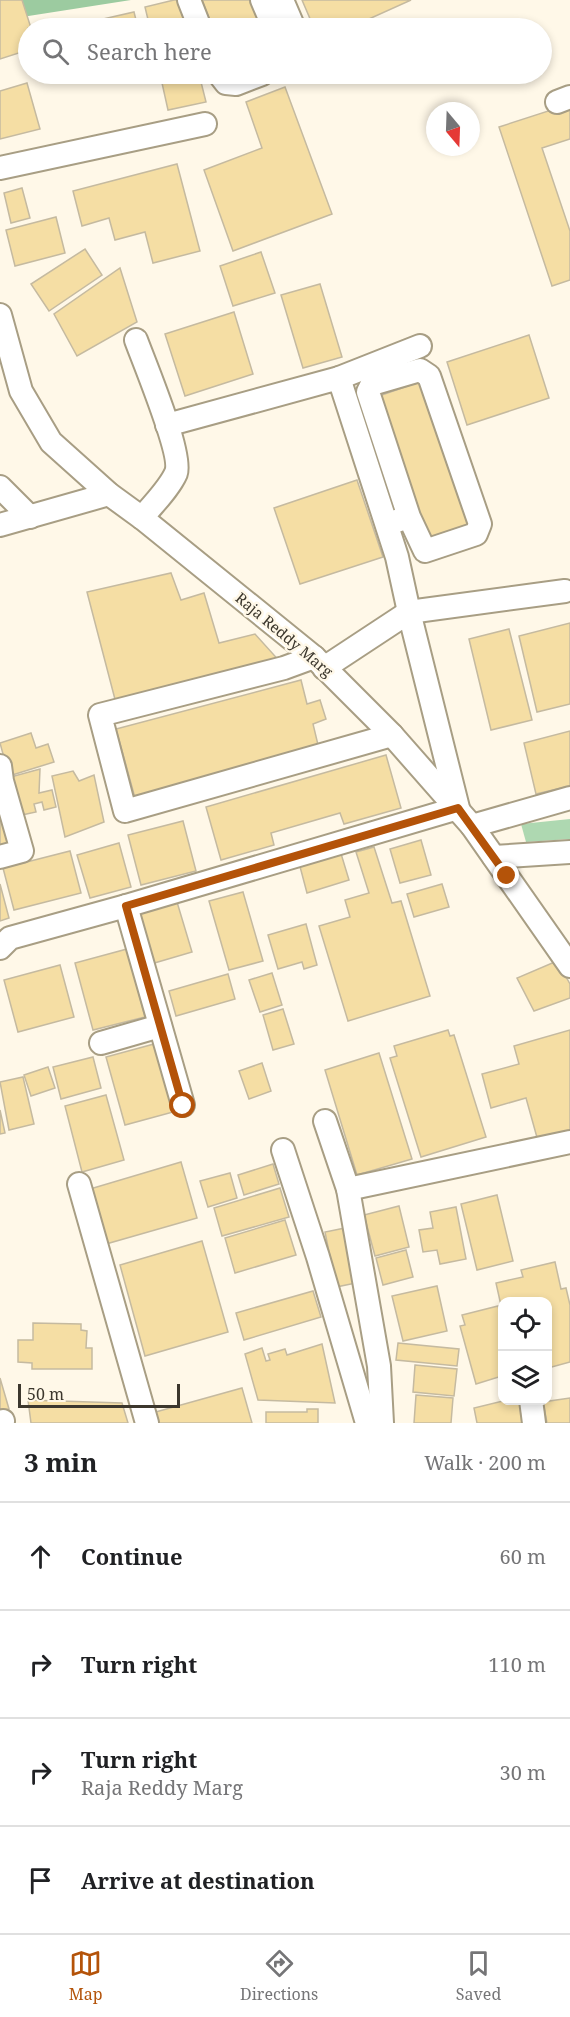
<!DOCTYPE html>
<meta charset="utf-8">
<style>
body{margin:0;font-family:"Noto Serif",serif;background:#f6f6f6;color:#202124}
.controls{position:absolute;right:18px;bottom:18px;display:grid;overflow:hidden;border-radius:12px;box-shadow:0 3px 9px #0003}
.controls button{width:54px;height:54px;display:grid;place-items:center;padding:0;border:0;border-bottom:2px solid #e0e0e0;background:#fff;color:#202124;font:30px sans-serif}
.compass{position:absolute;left:426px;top:102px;width:54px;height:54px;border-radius:50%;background:#fff;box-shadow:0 3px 9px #0003;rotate:161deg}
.scale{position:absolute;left:18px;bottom:15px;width:162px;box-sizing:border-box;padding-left:6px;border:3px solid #3c372d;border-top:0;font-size:16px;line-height:21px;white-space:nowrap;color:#3c372d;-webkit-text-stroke:4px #fff8e8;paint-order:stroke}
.stop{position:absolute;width:18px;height:18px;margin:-14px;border:4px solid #b45309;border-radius:50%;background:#fff}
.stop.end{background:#b45309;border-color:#fff;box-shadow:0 2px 6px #0008}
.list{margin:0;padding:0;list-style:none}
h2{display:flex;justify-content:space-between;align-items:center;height:78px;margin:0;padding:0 24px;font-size:26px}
h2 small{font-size:20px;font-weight:400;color:#757577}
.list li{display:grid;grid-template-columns:39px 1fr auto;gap:18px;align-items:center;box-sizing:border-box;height:108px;padding:0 24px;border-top:2px solid #e0e0e0}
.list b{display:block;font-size:22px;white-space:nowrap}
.list p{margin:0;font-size:20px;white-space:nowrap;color:#757577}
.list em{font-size:20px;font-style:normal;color:#757577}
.icon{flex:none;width:33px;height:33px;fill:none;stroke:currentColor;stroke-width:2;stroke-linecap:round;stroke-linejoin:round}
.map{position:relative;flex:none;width:570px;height:1423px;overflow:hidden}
.search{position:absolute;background:#fff;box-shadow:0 3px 9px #0003;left:18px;right:18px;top:18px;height:66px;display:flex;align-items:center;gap:15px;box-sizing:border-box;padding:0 21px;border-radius:33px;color:#757577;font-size:22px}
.sheet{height:510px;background:#fff}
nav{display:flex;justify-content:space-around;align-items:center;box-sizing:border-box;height:84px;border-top:2px solid #e0e0e0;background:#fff;font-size:16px;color:#757577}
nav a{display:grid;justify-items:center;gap:3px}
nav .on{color:#b45309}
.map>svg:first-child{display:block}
</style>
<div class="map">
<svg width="570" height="1423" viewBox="0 0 570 1423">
<rect width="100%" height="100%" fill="#fff8e8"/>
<!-- green -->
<polygon fill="#aed8b1" points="570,819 570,839 526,842 521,824"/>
<!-- forest -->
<polygon fill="#9ccba0" points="18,0 131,0 22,17"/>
<!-- building -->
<g fill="#f5dea4" stroke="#c5baa0" stroke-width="1.5">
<polygon points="0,0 22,0 31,28 28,28 28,50 0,59"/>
<polygon points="174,0 183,0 190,28 150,28 145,7"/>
<polygon points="202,0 252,0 263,28 213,28"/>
<polygon points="302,0 411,0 349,28 314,28"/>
<polygon points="134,12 138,28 82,28 81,24"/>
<polygon points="160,74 199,74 206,102 168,110"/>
<polygon points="27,83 40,129 0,139 0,91"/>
<polygon points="285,87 332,214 233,251 204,170 262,148 246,102"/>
<polygon points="570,104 570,139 542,148 570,231 570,280 552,286 499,127"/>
<polygon points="177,164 200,251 153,263 145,232 115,240 109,218 82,226 73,191"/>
<polygon points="22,188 30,218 11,223 4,193"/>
<polygon points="56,217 65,253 15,266 6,230"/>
<polygon points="85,249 102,275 49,311 31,284"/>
<polygon points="261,252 275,293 233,306 220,266"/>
<polygon points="120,268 137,322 77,356 54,314"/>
<polygon points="320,284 342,357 303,368 281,295"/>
<polygon points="234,312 253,374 185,396 165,334"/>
<polygon points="529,335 549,398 467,425 447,362"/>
<polygon points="422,381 473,527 426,544 376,397"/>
<polygon points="357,480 383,557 300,584 274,508"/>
<polygon points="171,573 181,600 204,593 219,643 255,634 283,665 117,707 87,592"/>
<polygon points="570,623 570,704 537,712 519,636"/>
<polygon points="509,629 532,720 491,730 469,639"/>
<polygon points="301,680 307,704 320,700 326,719 313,724 319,749 135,798 116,729"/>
<polygon points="570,731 570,786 536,794 524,743"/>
<polygon points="31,733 36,748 48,744 54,762 9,776 0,743"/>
<polygon points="386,755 401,808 344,824 340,813 271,833 274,845 221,860 206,807"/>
<polygon points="40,769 39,793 52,790 56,807 44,810 42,802 34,804 36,812 17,816 7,778"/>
<polygon points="73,771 79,781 94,775 104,822 65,837 52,776"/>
<polygon points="0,808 13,844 0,848"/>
<polygon points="183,821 196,871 141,885 128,835"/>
<polygon points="421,840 431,875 400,883 390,849"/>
<polygon points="119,843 131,887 90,898 77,855"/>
<polygon points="339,847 349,880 307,893 298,859"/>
<polygon points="374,847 392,903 401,901 430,996 348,1021 319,926 350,917 345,900 369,893 356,852"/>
<polygon points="70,851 81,893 14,910 3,868"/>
<polygon points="0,884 9,918 0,921"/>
<polygon points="442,884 449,907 414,917 407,894"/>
<polygon points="243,892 263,961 229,970 209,901"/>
<polygon points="177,902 192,952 151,964 136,913"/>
<polygon points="306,924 317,965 304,969 302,962 278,969 268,935"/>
<polygon points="127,949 145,1017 93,1030 75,963"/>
<polygon points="557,961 570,984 570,998 534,1011 517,978"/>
<polygon points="60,965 74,1017 18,1032 4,980"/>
<polygon points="272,973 282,1005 260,1012 249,980"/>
<polygon points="228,974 235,999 176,1016 169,991"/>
<polygon points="283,1009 294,1044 273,1050 263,1015"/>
<polygon points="448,1030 450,1036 454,1035 486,1137 421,1157 390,1058 397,1056 394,1046"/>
<polygon points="570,1030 570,1132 538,1141 526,1098 491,1108 482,1074 519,1064 514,1046"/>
<polygon points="154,1044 173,1112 125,1125 106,1057"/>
<polygon points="379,1053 412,1159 357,1175 325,1070"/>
<polygon points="93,1057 101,1088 61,1099 53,1067"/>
<polygon points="262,1063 271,1091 249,1099 239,1071"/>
<polygon points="48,1067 55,1088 31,1096 24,1075"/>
<polygon points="23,1077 34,1124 9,1130 0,1082"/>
<polygon points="106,1095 124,1160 82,1172 65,1106"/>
<polygon points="0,1110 5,1133 0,1134"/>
<polygon points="181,1162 197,1218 106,1244 90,1189"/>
<polygon points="273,1164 279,1184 244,1195 238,1175"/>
<polygon points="230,1173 237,1198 208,1207 200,1181"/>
<polygon points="280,1188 289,1217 222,1236 214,1208"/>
<polygon points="497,1195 513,1261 477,1270 461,1204"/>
<polygon points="399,1206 409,1247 375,1256 364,1215"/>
<polygon points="456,1207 466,1259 440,1264 437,1250 423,1252 419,1230 433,1228 430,1212"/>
<polygon points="285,1220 296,1255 235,1273 225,1238"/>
<polygon points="350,1227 361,1282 336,1287 325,1232"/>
<polygon points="202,1241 228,1332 145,1356 120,1265"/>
<polygon points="406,1250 413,1277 383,1285 376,1258"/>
<polygon points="555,1262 561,1289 566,1288 570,1305 570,1362 548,1368 548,1302 502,1302 502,1310 496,1283 523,1277 521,1270"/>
<polygon points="437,1286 447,1331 403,1341 392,1296"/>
<polygon points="313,1291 321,1317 244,1340 236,1313"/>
<polygon points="498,1306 502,1321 502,1376 476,1384 460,1326 465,1325 462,1315"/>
<polygon points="33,1323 81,1324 81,1330 87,1331 86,1348 92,1348 92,1369 32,1369 32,1363 18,1362 18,1340 33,1340"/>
<polygon points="398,1343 459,1349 457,1366 396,1360"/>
<polygon points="322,1344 335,1403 258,1400 245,1354 262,1348 266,1361 270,1360 268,1354 285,1349 287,1355"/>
<polygon points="415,1365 457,1369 454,1396 413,1392"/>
<polygon points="0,1378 9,1409 0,1411"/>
<polygon points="242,1388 252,1423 155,1423 152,1413"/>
<polygon points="416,1395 453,1398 451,1423 414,1423"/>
<polygon points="570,1398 570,1423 547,1423 543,1402"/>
<polygon points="28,1400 122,1403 128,1423 31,1423"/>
<polygon points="507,1400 525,1400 530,1423 477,1423 474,1408"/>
<polygon points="307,1409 318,1409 318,1423 266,1423 266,1412 307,1412"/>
</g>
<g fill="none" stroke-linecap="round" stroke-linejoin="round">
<!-- minor casing -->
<g stroke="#a89e84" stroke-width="26">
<g id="minor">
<polyline points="189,0 200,28"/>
<polyline points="262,0 274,28"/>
<polyline points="282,0 294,28"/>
<polyline points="219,74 226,83 236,84 262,74"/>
<polyline points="557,102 570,97"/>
<polyline points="0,168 205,124"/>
<polyline points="0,315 21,391 51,442 109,494 142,518 314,657 392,735 472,826 570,966"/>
<path d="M136,340C144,362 183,455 176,473C169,489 153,504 142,518"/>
<polyline points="339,378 420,346"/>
<polyline points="0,487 30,517"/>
<polyline points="387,524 409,517 425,551 476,534 480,524 429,376 420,370 372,384 368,392 409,517"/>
<polyline points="0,525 109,494"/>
<polyline points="314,657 284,668 100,715 125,811 392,735"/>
<polyline points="324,668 409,612 565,591"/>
<polyline points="0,766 2,781 22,851 0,857"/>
<polyline points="472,826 570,798"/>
<polyline points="494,857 570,852"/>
<polyline points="126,906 183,1105"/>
<polyline points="0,948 10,938 126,906 458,808 409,612 397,557 339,378 167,425"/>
<polyline points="101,1043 160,1026"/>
<polyline points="325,1121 348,1189 379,1366 382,1423"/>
<polyline points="283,1150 318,1257 367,1423"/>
<polyline points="79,1184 147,1423"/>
<polyline points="348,1189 570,1142"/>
<polyline points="531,1400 534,1423"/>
<polyline points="0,1422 3,1421"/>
</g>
</g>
<!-- minor -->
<use href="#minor" stroke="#fff" stroke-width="22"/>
</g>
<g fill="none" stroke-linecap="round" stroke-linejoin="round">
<!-- route -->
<polyline stroke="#b45309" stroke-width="8" points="183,1106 126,906 458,808 507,876"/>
</g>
<g text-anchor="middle" stroke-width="5" stroke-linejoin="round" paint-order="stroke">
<!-- street labels -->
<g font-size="15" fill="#3c372d" stroke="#fff8e8">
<text transform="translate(284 635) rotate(40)" y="5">Raja Reddy Marg</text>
</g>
</g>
</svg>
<div class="controls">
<button><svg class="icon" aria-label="locate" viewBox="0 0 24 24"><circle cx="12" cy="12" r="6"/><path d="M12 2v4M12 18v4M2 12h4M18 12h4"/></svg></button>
<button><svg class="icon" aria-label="layers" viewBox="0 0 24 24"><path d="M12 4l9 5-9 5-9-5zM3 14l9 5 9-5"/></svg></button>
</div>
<svg class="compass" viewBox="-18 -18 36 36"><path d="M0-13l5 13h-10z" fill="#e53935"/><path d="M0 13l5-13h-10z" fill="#757577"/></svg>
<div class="scale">50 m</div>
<div class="stop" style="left:183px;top:1106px"></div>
<div class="stop end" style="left:507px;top:876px"></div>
<div class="search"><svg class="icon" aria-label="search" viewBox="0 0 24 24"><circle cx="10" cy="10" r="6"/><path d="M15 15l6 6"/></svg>Search here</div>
</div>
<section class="sheet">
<h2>3 min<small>Walk · 200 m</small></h2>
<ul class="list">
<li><svg class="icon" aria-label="ahead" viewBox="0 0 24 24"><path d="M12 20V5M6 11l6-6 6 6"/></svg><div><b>Continue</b></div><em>60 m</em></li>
<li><svg class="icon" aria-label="right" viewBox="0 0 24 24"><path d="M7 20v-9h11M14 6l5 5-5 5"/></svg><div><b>Turn right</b></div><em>110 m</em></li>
<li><svg class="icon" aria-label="right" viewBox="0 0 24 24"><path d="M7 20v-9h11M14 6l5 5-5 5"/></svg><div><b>Turn right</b><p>Raja Reddy Marg</p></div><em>30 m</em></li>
<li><svg class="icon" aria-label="arrive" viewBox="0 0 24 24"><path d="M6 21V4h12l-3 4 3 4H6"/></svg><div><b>Arrive at destination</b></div></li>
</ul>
</section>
<nav>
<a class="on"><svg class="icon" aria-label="map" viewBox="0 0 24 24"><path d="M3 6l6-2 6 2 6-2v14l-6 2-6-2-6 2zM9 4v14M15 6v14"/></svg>Map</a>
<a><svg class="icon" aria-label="directions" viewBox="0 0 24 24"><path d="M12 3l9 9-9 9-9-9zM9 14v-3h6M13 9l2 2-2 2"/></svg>Directions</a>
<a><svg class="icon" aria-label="saved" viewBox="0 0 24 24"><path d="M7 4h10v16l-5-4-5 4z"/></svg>Saved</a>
</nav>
